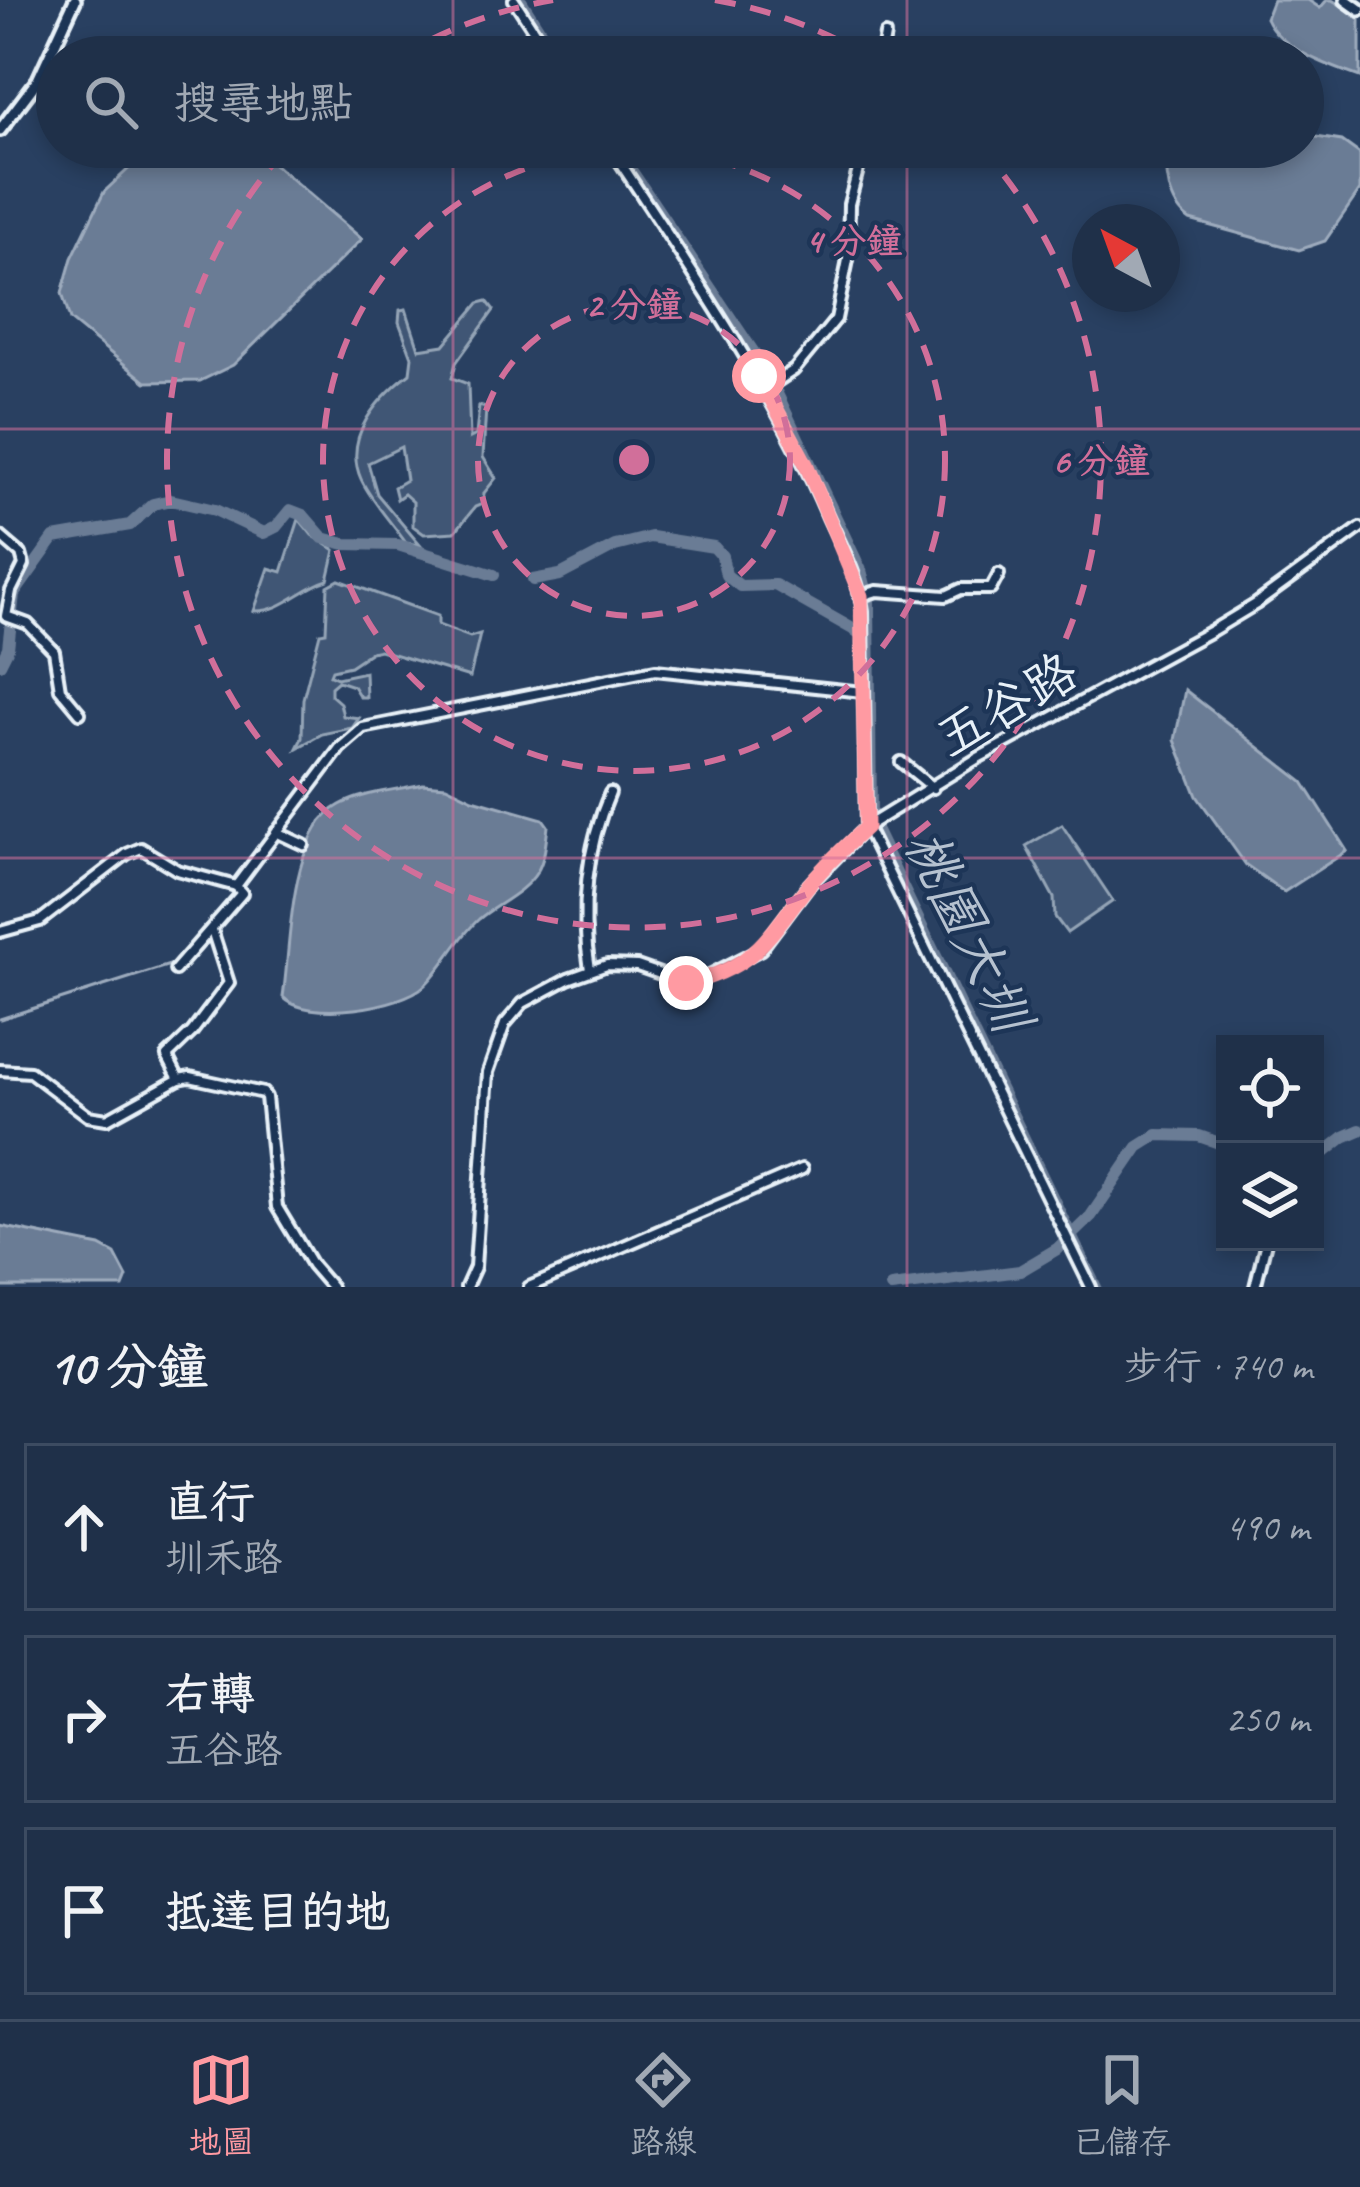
<!DOCTYPE html>
<html lang="zh-TW">
<meta charset="utf-8">
<style>
body{margin:0;font-family:Caveat,"LXGW WenKai TC",sans-serif;background:#2c3c53;color:#f1f3f6}
.controls{position:absolute;right:36px;bottom:36px;display:grid;overflow:hidden;border-radius:0px;box-shadow:0 6px 18px #0003}
.controls button{width:108px;height:108px;display:grid;place-items:center;padding:0;border:0;border-bottom:3px solid #3c4b61;background:#1f3049;color:#f1f3f6;font:60px sans-serif}
.compass{position:absolute;left:1072px;top:204px;width:108px;height:108px;border-radius:50%;background:#1f3049;box-shadow:0 6px 18px #0003;rotate:319deg}
.stop{position:absolute;width:36px;height:36px;margin:-27px;border:9px solid #ff9aa2;border-radius:50%;background:#fff}
.stop.end{background:#ff9aa2;border-color:#fff;box-shadow:0 3px 12px #0008}
.list{margin:0;padding:0;list-style:none}
h2{display:flex;justify-content:space-between;align-items:center;height:156px;margin:0;padding:0 48px;font-size:51px}
h2 small{font-size:39px;font-weight:400;color:#a1a9b4}
.list li{display:grid;grid-template-columns:78px 1fr auto;gap:36px;align-items:center;box-sizing:border-box;height:168px;margin:0 24px 24px;padding:0 24px;border:3px solid #3c4b61;border-radius:0px}
.list b{display:block;font-size:45px;white-space:nowrap}
.list p{margin:0;font-size:39px;white-space:nowrap;color:#a1a9b4}
.list em{font-size:39px;font-style:normal;color:#a1a9b4}
.icon{flex:none;width:66px;height:66px;fill:none;stroke:currentColor;stroke-width:2;stroke-linecap:round;stroke-linejoin:round}
.map{position:relative;flex:none;width:1360px;height:1287px;overflow:hidden}
.search{position:absolute;background:#1f3049;box-shadow:0 6px 18px #0003;left:36px;right:36px;top:36px;height:132px;display:flex;align-items:center;gap:30px;box-sizing:border-box;padding:0 42px;border-radius:66px;color:#a1a9b4;font-size:45px}
.sheet{height:732px;background:#1f3049}
nav{display:flex;justify-content:space-around;align-items:center;box-sizing:border-box;height:168px;border-top:3px solid #3c4b61;background:#1f3049;font-size:33px;color:#a1a9b4}
nav a{display:grid;justify-items:center;gap:6px}
nav .on{color:#ff9aa2}
.map>svg:first-child{display:block}
</style>
<div class="map">
<svg width="1360" height="1287" viewBox="0 0 1360 1287">
<rect width="100%" height="100%" fill="#294061"/>
<filter id="ink" filterUnits="userSpaceOnUse"><feTurbulence type="fractalNoise" baseFrequency=".00833" numOctaves="2"/><feDisplacementMap in="SourceGraphic" scale="24" xChannelSelector="R" yChannelSelector="G"/><feConvolveMatrix kernelMatrix="1 2 1 2 8 2 1 2 1" color-interpolation-filters="sRGB"/></filter>
<g filter="url(#ink)">
<!-- green -->
<g fill="#415774" stroke="#94a4b6" stroke-width="3">
<path d="M487,301L494,310L456,363L452,378L468,384L470,438L476,435L479,406L486,408L483,457L496,478L484,493L483,504L475,507L455,532L424,534L413,526V502L404,494L397,499L394,487L406,480L401,447L368,463L377,494L420,545L406,543C392,523 371,501 361,479C342,436 379,397 410,373L412,357L399,322L400,310L406,309L419,349L444,345L479,303Z"/>
<path d="M299,519L312,535L335,550L328,580C301,588 283,612 254,611L269,568L282,572Z"/>
<polygon points="339,580 438,616 438,625 470,637 480,634 470,677 380,650 371,652 350,666 332,670 330,675 337,678 365,672 366,697 360,697 353,686 338,681 331,687 331,695 340,703 343,716 359,718 352,728 322,734 297,748 302,738 303,699 320,633 326,632 328,586"/>
<polygon points="1062,825 1113,901 1067,933 1055,917 1054,898 1026,846"/>
</g>
<!-- water -->
<g fill="#6b7c95" stroke="#9dabbd" stroke-width="3">
<path d="M1273,0H1308L1320,8L1327,0H1332L1360,17V77C1329,66 1280,49 1266,18Z"/>
<path d="M1303,135L1342,141L1360,154V190L1325,241L1299,250L1190,220C1168,206 1164,171 1168,147H1303Z"/>
<polygon points="152,147 254,147 362,239 233,365 200,381 146,382 70,320 62,293 72,258 104,192"/>
<polygon points="1185,690 1303,782 1347,851 1284,892 1246,865 1197,796 1175,740"/>
<path d="M423,784L446,786L473,799L543,819L548,826C546,841 545,859 537,872C525,892 497,904 479,919C457,939 445,965 425,985C403,1007 306,1023 283,997C291,944 289,832 340,805C364,792 397,790 423,784Z"/>
<polygon points="0,1226 100,1246 115,1254 127,1277 123,1287 0,1287"/>
</g>
<g fill="none" stroke-linecap="round" stroke-linejoin="round">
<!-- stream -->
<g stroke="#9dabbd" stroke-width="3">
<polyline points="357,738 366,732 654,675 765,685"/>
<polyline points="289,822 345,748"/>
<polyline points="229,902 278,838"/>
<polyline points="0,1019 176,963"/>
</g>
<!-- canal -->
<g stroke="#6b7c95" stroke-width="8">
<polyline points="523,0 559,57"/>
<polyline points="618,147 768,370 863,570 871,600 873,821 1098,1287"/>
</g>
<!-- river -->
<g stroke="#6b7c95" stroke-width="12">
<polyline points="533,580 560,575 615,546 651,537 714,547 722,556 726,575 740,586 775,585 858,632"/>
<polyline points="0,664 8,648 14,594 54,538 130,525 153,504 171,500 215,510 264,533 276,527 290,510 303,515 323,538 345,544 398,545 494,575"/>
<polyline points="1315,1160 1344,1137 1360,1130"/>
<polyline points="891,1287 1020,1271 1057,1249 1091,1216 1138,1147 1157,1135 1199,1136 1225,1145"/>
</g>
<!-- minor casing -->
<g stroke="#e8f1f8" stroke-width="16">
<g id="minor">
<polyline points="514,0 551,57"/>
<polyline points="881,57 885,35"/>
<path d="M610,147C689,268 771,384 828,517C842,547 859,578 863,611L866,827L1091,1287"/>
<polyline points="767,388 794,370 836,319 848,260 849,204 864,147"/>
<polyline points="0,536 21,554 24,565 11,591 6,616 28,624 54,651 60,689 80,713"/>
<polyline points="861,596 877,591 946,596 961,589 991,589 999,574"/>
<polyline points="901,762 933,788"/>
<polyline points="276,832 304,845"/>
<polyline points="236,886 340,748 363,728 655,670 863,692"/>
<polyline points="0,932 40,921 127,854 141,848 177,870 236,886"/>
<polyline points="175,970 242,893 236,886"/>
<path d="M590,970C580,910 586,848 610,793"/>
<polyline points="0,1070 30,1072 88,1116 107,1119 179,1079"/>
<polyline points="179,1079 190,1077 263,1093 266,1097 277,1207 312,1265 331,1287"/>
<polyline points="179,1079 167,1056 192,1032 229,983 212,930"/>
<polyline points="466,1287 475,1267 488,1072 505,1024 523,1003 568,979 607,965 637,966 686,983 700,980 761,949 808,886 866,827 978,758 1213,630 1256,604 1360,528"/>
<polyline points="529,1287 802,1169"/>
<polyline points="1255,1287 1266,1242"/>
</g>
</g>
<!-- major casing -->
<g stroke="#e8f1f8" stroke-width="18">
<g id="major">
<polyline points="1346,0 1360,10"/>
<polyline points="0,130 38,80 75,0"/>
</g>
</g>
<!-- minor -->
<use href="#minor" stroke="#1d3557" stroke-width="8"/>
<!-- major -->
<use href="#major" stroke="#1d3557" stroke-width="9"/>
</g>
</g>
<g fill="none" stroke-linecap="round" stroke-linejoin="round" filter="url(#ink)">
<!-- route -->
<path stroke="#ff9aa2" stroke-width="15" d="M686,983C755,969 768,936 807,887C824,865 846,846 866,827L861,596L806,464L759,376"/>
</g>
<!-- grid -->
<path fill="none" stroke="#d16f9a" stroke-width="3" stroke-opacity="0.55" d="M453,0V57M907,0V57M453,147V1287M907,147V1287M0,429H1360M0,858H1360"/>
<!-- distance rings -->
<g fill="none" stroke="#d16f9a" stroke-width="6" stroke-dasharray="21 15">
<circle cx="634" cy="460" r="156"/>
<circle cx="634" cy="460" r="311"/>
<path d="M400 56A467 467 0 0 1 553 0M715 0A467 467 0 0 1 868 56M981 148A467 467 0 1 1 287 148"/>
</g>
<g text-anchor="middle" stroke-width="9" stroke-linejoin="round" paint-order="stroke">
<!-- street labels -->
<g font-size="51" fill="#e8f1f8" stroke="#1d3557">
<text transform="translate(1006 704) rotate(-30)" y="18">五谷路</text>
</g>
<!-- water labels -->
<g font-size="54" font-style="italic" fill="#b6c2d0" stroke="#1d3557">
<text transform="translate(969 930) rotate(64)" y="19">桃園大圳</text>
</g>
</g>
<circle cx="634" cy="460" r="18" fill="#d16f9a" stroke="#1d3557" stroke-width="6"/>
<g font-size="36" text-anchor="middle" font-weight="bold" fill="#d16f9a" stroke="#1d3557" stroke-width="9" stroke-linejoin="round" paint-order="stroke">
<text x="854" y="253">4 分鐘</text>
<text x="634" y="317">2 分鐘</text>
<text x="1101" y="473">6 分鐘</text>
</g>
</svg>
<div class="controls">
<button><svg class="icon" aria-label="locate" viewBox="0 0 24 24"><circle cx="12" cy="12" r="6"/><path d="M12 2v4M12 18v4M2 12h4M18 12h4"/></svg></button>
<button><svg class="icon" aria-label="layers" viewBox="0 0 24 24"><path d="M12 4l9 5-9 5-9-5zM3 14l9 5 9-5"/></svg></button>
</div>
<svg class="compass" viewBox="-18 -18 36 36"><path d="M0-13l5 13h-10z" fill="#e53935"/><path d="M0 13l5-13h-10z" fill="#a1a9b4"/></svg>
<div class="stop" style="left:759px;top:376px"></div>
<div class="stop end" style="left:686px;top:983px"></div>
<div class="search"><svg class="icon" aria-label="search" viewBox="0 0 24 24"><circle cx="10" cy="10" r="6"/><path d="M15 15l6 6"/></svg>搜尋地點</div>
</div>
<section class="sheet">
<h2>10 分鐘<small>步行 · 740 m</small></h2>
<ul class="list">
<li><svg class="icon" aria-label="ahead" viewBox="0 0 24 24"><path d="M12 20V5M6 11l6-6 6 6"/></svg><div><b>直行</b><p>圳禾路</p></div><em>490 m</em></li>
<li><svg class="icon" aria-label="right" viewBox="0 0 24 24"><path d="M7 20v-9h11M14 6l5 5-5 5"/></svg><div><b>右轉</b><p>五谷路</p></div><em>250 m</em></li>
<li><svg class="icon" aria-label="arrive" viewBox="0 0 24 24"><path d="M6 21V4h12l-3 4 3 4H6"/></svg><div><b>抵達目的地</b></div></li>
</ul>
</section>
<nav>
<a class="on"><svg class="icon" aria-label="map" viewBox="0 0 24 24"><path d="M3 6l6-2 6 2 6-2v14l-6 2-6-2-6 2zM9 4v14M15 6v14"/></svg>地圖</a>
<a><svg class="icon" aria-label="directions" viewBox="0 0 24 24"><path d="M12 3l9 9-9 9-9-9zM9 14v-3h6M13 9l2 2-2 2"/></svg>路線</a>
<a><svg class="icon" aria-label="saved" viewBox="0 0 24 24"><path d="M7 4h10v16l-5-4-5 4z"/></svg>已儲存</a>
</nav>
